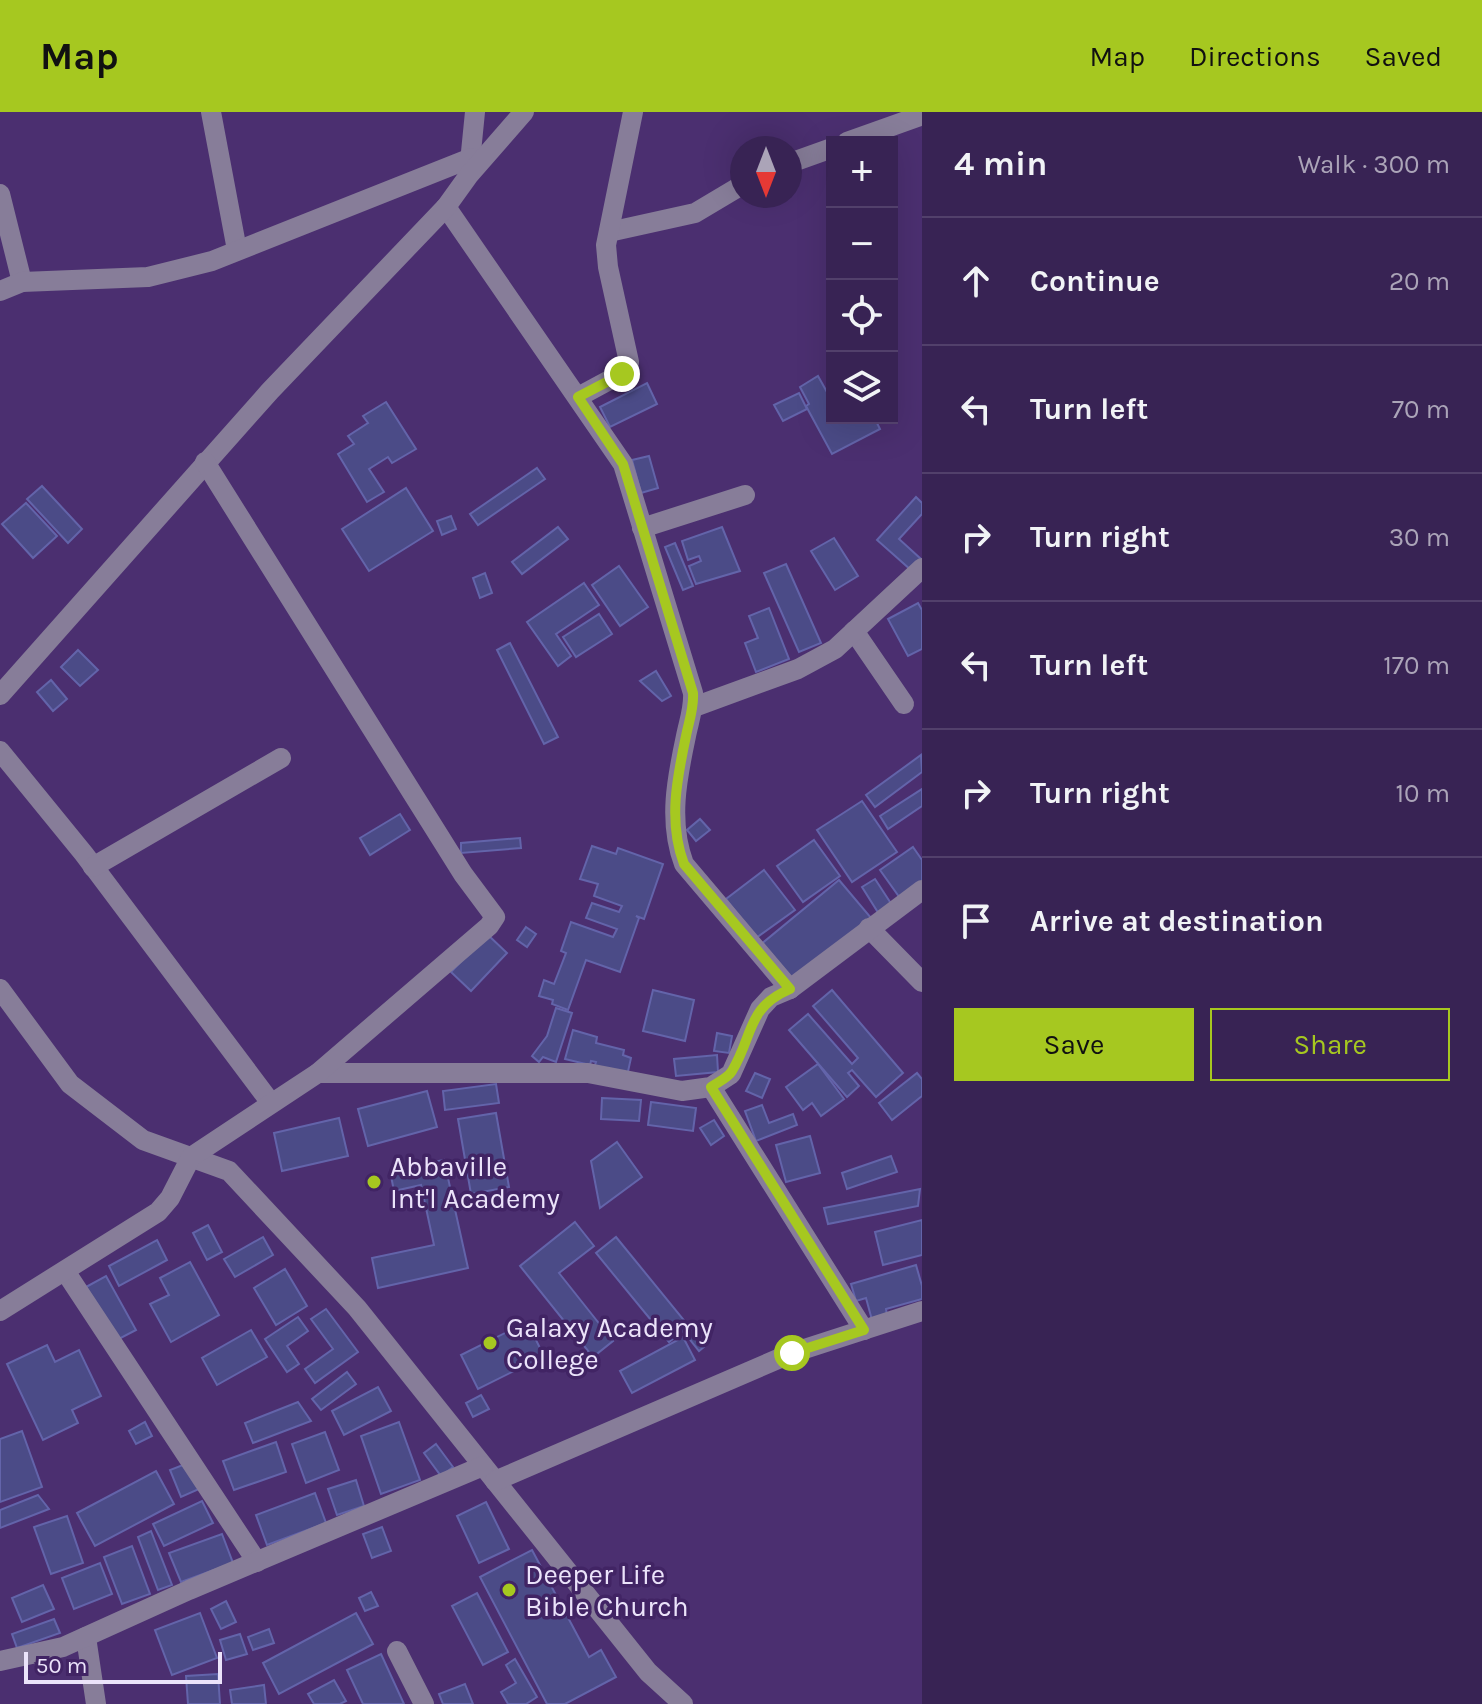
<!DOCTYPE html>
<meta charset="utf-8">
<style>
body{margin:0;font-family:Karla,sans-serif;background:#3f2b5a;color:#f1f3f6}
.controls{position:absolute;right:24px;top:24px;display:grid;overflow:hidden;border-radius:0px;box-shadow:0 8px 32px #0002}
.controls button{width:72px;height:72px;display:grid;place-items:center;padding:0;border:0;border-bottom:2px solid #52406b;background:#382354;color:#f1f3f6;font:40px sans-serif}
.compass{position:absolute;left:730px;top:24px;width:72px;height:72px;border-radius:50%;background:#382354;box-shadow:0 8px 32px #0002;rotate:180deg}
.scale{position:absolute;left:24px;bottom:20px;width:198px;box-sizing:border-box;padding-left:8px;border:4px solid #ebe3fa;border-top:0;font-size:22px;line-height:28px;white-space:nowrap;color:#ebe3fa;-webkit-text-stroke:6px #412464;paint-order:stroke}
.stop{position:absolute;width:24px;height:24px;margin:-18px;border:6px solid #a6c820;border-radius:50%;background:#fff}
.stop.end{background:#a6c820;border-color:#fff;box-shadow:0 2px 8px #0008}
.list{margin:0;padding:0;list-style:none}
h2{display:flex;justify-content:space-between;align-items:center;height:104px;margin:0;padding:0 32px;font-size:34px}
h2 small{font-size:26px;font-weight:400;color:#aba4b8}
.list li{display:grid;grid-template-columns:52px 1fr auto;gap:24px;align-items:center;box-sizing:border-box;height:128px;padding:0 32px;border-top:2px solid #52406b}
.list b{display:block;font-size:30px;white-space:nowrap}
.list em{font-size:26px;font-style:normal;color:#aba4b8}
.actions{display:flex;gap:16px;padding:24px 32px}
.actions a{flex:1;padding:18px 0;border:2px solid #a6c820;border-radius:0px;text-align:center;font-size:28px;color:#a6c820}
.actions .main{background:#a6c820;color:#111}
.icon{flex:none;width:44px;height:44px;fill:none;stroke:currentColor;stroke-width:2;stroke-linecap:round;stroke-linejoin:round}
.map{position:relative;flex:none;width:922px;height:1592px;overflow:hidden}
header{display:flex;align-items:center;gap:48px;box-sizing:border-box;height:112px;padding:0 40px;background:#a6c820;color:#111}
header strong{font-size:38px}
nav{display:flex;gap:44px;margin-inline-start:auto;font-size:28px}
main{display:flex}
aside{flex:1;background:#382354}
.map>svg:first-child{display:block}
</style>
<header>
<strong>Map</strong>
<nav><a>Map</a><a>Directions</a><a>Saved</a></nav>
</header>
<main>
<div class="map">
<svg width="922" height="1592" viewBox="0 0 922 1592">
<rect width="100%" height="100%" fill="#4b2f70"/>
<!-- building -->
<g fill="#4b4b87" stroke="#6364aa" stroke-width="2">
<polygon points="818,264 827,280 832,277 832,306 882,306 876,309 880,317 832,342 806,294 809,292 800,275"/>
<polygon points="647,271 657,292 610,315 600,295"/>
<polygon points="799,281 807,297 783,309 774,293"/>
<polygon points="386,290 416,337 392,351 388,345 369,357 384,380 367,390 338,342 354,332 348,324 368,311 363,304"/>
<polygon points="649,344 658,376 641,381 632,348"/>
<polygon points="537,356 545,367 478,413 470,402"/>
<polygon points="42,374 82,417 68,431 27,387"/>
<polygon points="406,376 433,419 369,459 342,417"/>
<polygon points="916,385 922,391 922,402 899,427 921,447 911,458 877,428"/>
<polygon points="26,391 57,424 33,446 2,412"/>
<polygon points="451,404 456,417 442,423 437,409"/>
<polygon points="558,415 568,427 522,462 512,450"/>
<polygon points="722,415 740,459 696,472 689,454 701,449 699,444 688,448 682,429"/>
<polygon points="834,426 858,464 835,478 811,439"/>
<polygon points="675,431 693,474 683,478 665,435"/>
<polygon points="786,452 821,531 799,540 764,461"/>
<polygon points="619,454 648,495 620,514 592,473"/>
<polygon points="485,461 492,481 480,486 473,466"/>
<polygon points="584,471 599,493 556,522 571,544 558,554 527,510"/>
<polygon points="918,491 922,498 922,537 908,544 888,507"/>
<polygon points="769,496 789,547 756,560 745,531 758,526 749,504"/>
<polygon points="599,502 612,522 576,545 563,525"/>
<polygon points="510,531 558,625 544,632 497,538"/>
<polygon points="78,538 98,558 80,574 61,555"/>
<polygon points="656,559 671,584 662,589 640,569"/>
<polygon points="51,568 67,587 53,599 37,580"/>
<polygon points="921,643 922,660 875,695 866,683"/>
<polygon points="922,677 922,694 888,717 880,704"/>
<polygon points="862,689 897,740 852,770 817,718"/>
<polygon points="400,702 410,718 370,743 360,726"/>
<polygon points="700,707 710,718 696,729 687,718"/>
<polygon points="520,726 521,736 461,741 461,731"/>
<polygon points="814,728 840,764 803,790 777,754"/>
<polygon points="592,734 616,742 618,736 663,752 644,807 636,804 639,806 620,860 586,848 568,898 552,892 553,888 539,884 544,868 554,872 566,841 561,839 571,810 613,825 617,817 586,806 592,791 619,800 622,794 594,784 598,772 580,767"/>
<polygon points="913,735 922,748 922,770 900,786 880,758"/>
<polygon points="764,758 795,798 756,826 726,787"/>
<polygon points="875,767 892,793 879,802 862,775"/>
<polygon points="839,768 872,807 793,872 760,833"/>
<polygon points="526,815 536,822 527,835 517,828"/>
<polygon points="487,822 507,841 471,879 451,860"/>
<polygon points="653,878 694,888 685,929 643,919"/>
<polygon points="832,878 903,961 876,985 852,958 848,961 859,974 847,985 789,918 808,902 852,952 858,946 813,894"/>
<polygon points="556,896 572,901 556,950 543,945 539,950 532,944 547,924"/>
<polygon points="573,918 597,925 596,931 624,938 623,943 631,946 627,964 594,956 596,950 591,949 590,953 565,947"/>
<polygon points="717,921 732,924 729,941 714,939"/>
<polygon points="717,943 718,960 676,964 674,947"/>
<polygon points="818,952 844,987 821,1004 812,991 803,998 786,975"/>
<polygon points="755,961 770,967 762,986 746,979"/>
<polygon points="917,961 922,967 922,984 892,1008 879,991"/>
<polygon points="496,972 499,991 445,998 443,979"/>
<polygon points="427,979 437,1015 368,1034 358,997"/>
<polygon points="602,986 641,988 639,1009 601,1007"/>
<polygon points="651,990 696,996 693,1019 648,1013"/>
<polygon points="762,993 769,1011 793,1002 797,1013 756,1029 745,999"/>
<polygon points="496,1001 509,1075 471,1082 458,1007"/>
<polygon points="339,1006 348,1044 282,1059 274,1021"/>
<polygon points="714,1008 724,1024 711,1033 700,1016"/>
<polygon points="810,1024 820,1061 786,1070 776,1033"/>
<polygon points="617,1030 642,1065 600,1096 591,1049"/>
<polygon points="891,1044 897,1060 847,1077 842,1061"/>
<polygon points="444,1048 468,1156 378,1176 372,1146 434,1133 421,1073 394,1079 390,1059"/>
<polygon points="920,1077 918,1094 828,1112 824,1096"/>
<polygon points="922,1108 922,1143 883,1153 875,1120"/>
<polygon points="575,1110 594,1134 559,1161 613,1229 593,1245 520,1154"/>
<polygon points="208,1113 222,1140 207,1148 193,1121"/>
<polygon points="263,1125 273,1143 235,1165 224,1147"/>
<polygon points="616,1125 705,1234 699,1239 683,1219 669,1230 596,1141"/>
<polygon points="157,1128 167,1148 119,1174 109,1154"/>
<polygon points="190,1150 219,1203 171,1230 150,1192 169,1183 160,1166"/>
<polygon points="916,1153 922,1174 922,1187 886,1197 887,1204 872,1208 866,1186 856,1189 851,1172"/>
<polygon points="285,1157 307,1194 276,1213 254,1176"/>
<polygon points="106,1164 136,1218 115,1229 86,1175"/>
<polygon points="326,1197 358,1240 315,1271 305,1257 333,1237 311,1207"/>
<polygon points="298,1205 308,1219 287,1234 299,1252 287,1260 265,1227"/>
<polygon points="527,1210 544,1244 478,1277 461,1243"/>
<polygon points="251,1218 267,1245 217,1273 202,1246"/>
<polygon points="683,1225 695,1248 632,1281 620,1259"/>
<polygon points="47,1233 55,1250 79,1238 101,1284 72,1298 78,1311 43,1328 7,1252"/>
<polygon points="347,1260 356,1272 321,1298 312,1287"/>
<polygon points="378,1275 391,1299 344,1323 332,1299"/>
<polygon points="481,1283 489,1297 473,1305 466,1291"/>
<polygon points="298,1290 311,1309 253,1331 245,1311"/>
<polygon points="145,1310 152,1324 136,1332 129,1319"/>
<polygon points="399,1310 420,1368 381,1382 361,1324"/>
<polygon points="22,1319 42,1375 0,1390 0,1327"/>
<polygon points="325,1320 339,1358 306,1371 292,1332"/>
<polygon points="276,1330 286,1360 234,1378 223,1349"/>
<polygon points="436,1332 453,1355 441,1364 424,1341"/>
<polygon points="188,1351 199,1377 181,1385 170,1358"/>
<polygon points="156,1359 174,1392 95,1434 77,1401"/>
<polygon points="356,1368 364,1394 337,1403 328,1377"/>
<polygon points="315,1381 326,1411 267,1433 256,1403"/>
<polygon points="38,1383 49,1397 0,1416 0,1398"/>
<polygon points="202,1389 213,1411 164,1434 153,1412"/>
<polygon points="486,1390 509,1437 479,1451 457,1404"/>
<polygon points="67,1404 83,1451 51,1462 34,1415"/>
<polygon points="382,1415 391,1439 372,1446 363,1422"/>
<polygon points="151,1419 172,1473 158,1478 138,1425"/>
<polygon points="222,1422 233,1451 181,1470 169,1441"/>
<polygon points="132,1434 150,1482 122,1492 104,1445"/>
<polygon points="532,1438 589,1545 601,1538 616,1565 565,1592 547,1592 480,1465"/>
<polygon points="100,1451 112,1482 74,1497 62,1466"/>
<polygon points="43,1473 54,1497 22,1510 12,1486"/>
<polygon points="371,1480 378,1494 365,1499 359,1486"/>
<polygon points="477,1481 508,1540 483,1553 452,1494"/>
<polygon points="226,1489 236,1510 221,1517 211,1497"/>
<polygon points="200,1501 217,1546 172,1563 155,1518"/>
<polygon points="356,1501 373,1532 279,1582 263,1551"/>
<polygon points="54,1507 60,1521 17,1536 12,1522"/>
<polygon points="269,1517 274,1531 253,1538 248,1525"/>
<polygon points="240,1522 247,1542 226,1548 220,1528"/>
<polygon points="381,1542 404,1592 363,1592 347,1558"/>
<polygon points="515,1547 537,1585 526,1592 508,1592 501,1580 516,1571 506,1553"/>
<polygon points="218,1562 220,1592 188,1592 186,1564"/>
<polygon points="334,1568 346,1589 340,1592 314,1592 308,1582"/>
<polygon points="465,1572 473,1592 443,1592 439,1582"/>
<polygon points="264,1573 266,1592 232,1592 230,1578"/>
</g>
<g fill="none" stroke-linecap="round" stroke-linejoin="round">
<!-- minor -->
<g stroke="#877d99" stroke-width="20">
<polyline points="211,0 237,138"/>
<polyline points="847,30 917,5"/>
<polyline points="790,51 832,36"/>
<polyline points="469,60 475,0"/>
<polyline points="0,82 22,170"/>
<path d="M446,95L623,352L693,581C694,596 689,609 686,624C677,666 668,710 684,752L790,877"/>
<polyline points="609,120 695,101 742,73"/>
<polyline points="0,179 22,170 148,165 212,149 471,46"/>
<polyline points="578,285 628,258 629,250 608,155 606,133 633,0"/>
<polyline points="642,416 745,383"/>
<polyline points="854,519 904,592"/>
<polyline points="0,583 270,279 446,95 469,63 524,0"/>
<polyline points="694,595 798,557 835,537 922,456"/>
<polyline points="0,639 84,742 271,991"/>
<polyline points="93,755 281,646"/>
<polyline points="869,816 922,870"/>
<polyline points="0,877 70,972 143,1028 229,1059 357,1196 648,1560 683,1592"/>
<polyline points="318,961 588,961 682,979 711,975 731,962 760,897 771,885 790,877 922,778"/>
<polyline points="711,975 864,1218"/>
<polyline points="65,1159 257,1450"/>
<polyline points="0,1199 158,1100 170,1086 191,1045 318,961 489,814 495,805 463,762 205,350"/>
<polyline points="495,1369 792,1241 922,1199"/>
<polyline points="86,1525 96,1592"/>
<polyline points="397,1539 424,1592"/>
<polyline points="0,1549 63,1535 189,1478 483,1354"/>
</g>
</g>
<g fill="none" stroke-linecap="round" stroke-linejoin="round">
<!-- route -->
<path stroke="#a6c820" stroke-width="10" d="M622,262L578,285L623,352L693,581C694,596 689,609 686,624C677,666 668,710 684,752L790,877C746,896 754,923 732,959C728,966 718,970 711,975L864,1218L792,1241"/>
</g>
<!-- markers -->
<g fill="#a6c820" stroke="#412464" stroke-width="3">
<circle cx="374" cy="1070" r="8"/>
<circle cx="490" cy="1231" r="8"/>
<circle cx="509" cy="1478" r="8"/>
</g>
<g text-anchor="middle" stroke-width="7" stroke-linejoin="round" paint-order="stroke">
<!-- poi labels -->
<g font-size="28" fill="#ebe3fa" stroke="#412464" text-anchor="start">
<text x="390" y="1064">Abbaville<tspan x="390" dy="32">Int'l Academy</tspan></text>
<text x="506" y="1225">Galaxy Academy<tspan x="506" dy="32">College</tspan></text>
<text x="525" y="1472">Deeper Life<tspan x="525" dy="32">Bible Church</tspan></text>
</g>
</g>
</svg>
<div class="controls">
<button>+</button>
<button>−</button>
<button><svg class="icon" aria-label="locate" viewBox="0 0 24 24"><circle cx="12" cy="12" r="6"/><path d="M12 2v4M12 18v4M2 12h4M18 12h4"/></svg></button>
<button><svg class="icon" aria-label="layers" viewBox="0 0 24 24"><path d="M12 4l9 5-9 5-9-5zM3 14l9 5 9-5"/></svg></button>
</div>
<svg class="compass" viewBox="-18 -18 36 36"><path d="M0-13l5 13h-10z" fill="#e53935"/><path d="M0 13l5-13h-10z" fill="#aba4b8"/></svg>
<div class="scale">50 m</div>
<div class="stop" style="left:792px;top:1241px"></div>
<div class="stop end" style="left:622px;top:262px"></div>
</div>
<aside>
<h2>4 min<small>Walk · 300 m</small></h2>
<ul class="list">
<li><svg class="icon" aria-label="ahead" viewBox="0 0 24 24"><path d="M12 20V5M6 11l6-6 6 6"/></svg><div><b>Continue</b></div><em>20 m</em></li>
<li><svg class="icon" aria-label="left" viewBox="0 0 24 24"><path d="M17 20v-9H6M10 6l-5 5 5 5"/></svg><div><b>Turn left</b></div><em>70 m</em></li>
<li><svg class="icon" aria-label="right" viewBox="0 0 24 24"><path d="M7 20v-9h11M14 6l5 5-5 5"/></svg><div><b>Turn right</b></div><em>30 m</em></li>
<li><svg class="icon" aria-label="left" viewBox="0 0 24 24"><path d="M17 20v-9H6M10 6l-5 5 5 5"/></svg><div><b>Turn left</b></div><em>170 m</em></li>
<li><svg class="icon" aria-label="right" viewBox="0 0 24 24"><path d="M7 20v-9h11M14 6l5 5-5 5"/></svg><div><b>Turn right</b></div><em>10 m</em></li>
<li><svg class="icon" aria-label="arrive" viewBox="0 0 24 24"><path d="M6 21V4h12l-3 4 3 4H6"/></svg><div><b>Arrive at destination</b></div></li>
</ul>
<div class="actions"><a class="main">Save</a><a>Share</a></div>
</aside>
</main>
